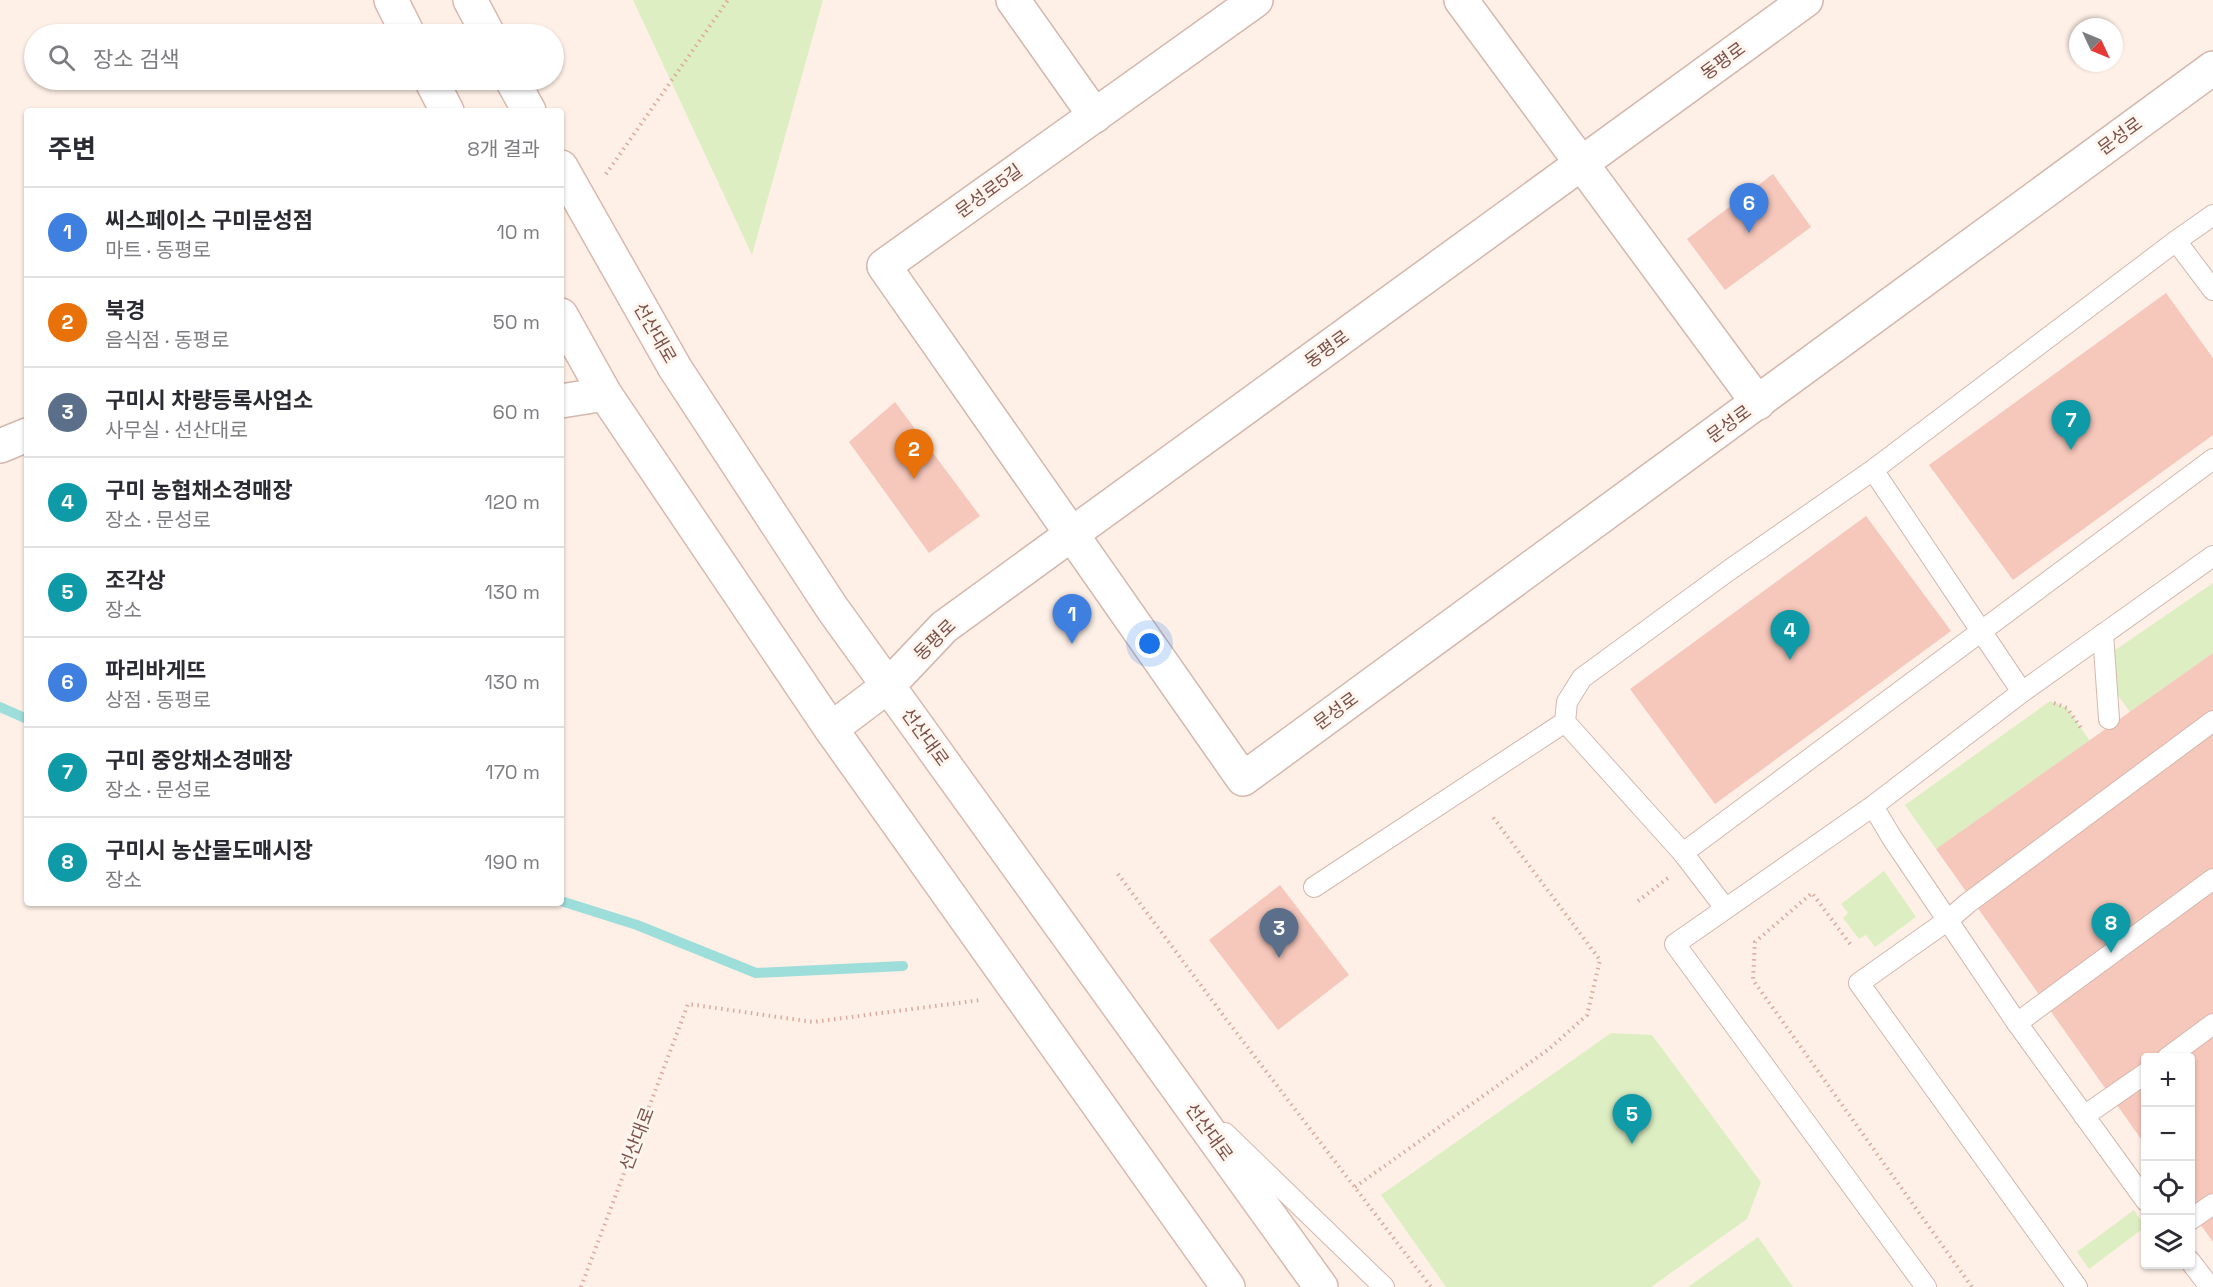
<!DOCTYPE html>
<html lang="ko">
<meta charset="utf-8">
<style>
body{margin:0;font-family:"Space Grotesk","Noto Sans KR",sans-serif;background:#f7f7f7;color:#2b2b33}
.controls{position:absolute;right:18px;bottom:18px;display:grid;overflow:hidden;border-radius:6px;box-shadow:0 2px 4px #0004}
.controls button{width:54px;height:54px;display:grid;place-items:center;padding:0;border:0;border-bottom:2px solid #e1e1e2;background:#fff;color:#2b2b33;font:30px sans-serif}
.compass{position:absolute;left:2069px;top:18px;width:54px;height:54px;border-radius:50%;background:#fff;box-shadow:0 2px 4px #0004;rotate:134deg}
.you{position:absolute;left:1150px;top:644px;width:21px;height:21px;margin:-15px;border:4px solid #fff;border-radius:50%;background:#1a73e8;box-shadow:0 0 0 9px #1a73e833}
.badge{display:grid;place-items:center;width:39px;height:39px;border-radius:50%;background:#f34541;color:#fff;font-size:20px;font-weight:700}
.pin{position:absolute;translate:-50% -50px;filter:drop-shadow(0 2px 3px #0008)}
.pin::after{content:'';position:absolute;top:32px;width:21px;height:18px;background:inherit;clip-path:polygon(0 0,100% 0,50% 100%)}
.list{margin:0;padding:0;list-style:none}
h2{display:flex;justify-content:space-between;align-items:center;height:78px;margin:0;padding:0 24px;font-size:26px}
h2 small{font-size:20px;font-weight:400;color:#7c7c81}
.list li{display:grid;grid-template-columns:39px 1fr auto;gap:18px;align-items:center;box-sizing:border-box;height:90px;padding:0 24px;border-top:2px solid #e1e1e2}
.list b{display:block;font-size:22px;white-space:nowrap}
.list p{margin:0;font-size:20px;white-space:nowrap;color:#7c7c81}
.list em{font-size:20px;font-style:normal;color:#7c7c81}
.icon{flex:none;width:33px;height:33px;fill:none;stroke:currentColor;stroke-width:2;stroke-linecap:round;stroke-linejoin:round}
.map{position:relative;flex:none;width:2213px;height:1287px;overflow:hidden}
.search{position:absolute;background:#fff;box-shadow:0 2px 4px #0004;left:24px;top:24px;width:540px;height:66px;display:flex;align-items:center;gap:15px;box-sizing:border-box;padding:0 21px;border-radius:33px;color:#7c7c81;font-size:22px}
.panel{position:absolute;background:#fff;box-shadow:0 2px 4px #0004;left:24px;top:108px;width:540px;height:798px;border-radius:6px}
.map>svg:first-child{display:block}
</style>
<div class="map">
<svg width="2213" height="1287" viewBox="0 0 2213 1287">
<rect width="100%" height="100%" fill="#fef0e6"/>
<!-- green -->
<g fill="#ddeec3">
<polygon points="633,0 823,0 752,255"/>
<polygon points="2213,583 2213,653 2130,712 2104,676 2105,657"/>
<polygon points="2050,701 2067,708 2090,741 1936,849 1905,805"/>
<polygon points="1884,871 1916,917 1875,947 1866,935 1859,939 1843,918 1848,913 1841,904"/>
<polygon points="1611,1033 1652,1035 1761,1182 1747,1219 1651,1287 1446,1287 1381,1195"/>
<polygon points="2134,1210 2145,1227 2089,1269 2077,1252"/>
<polygon points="1758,1237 1793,1287 1688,1287"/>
</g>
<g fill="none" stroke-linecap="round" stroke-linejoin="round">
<!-- stream -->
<g stroke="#9dddda" stroke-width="10">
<polyline points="0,707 27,719"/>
<polyline points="561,901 637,925 756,973 903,966"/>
</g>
</g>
<!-- building -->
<g fill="#f6c7bb">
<polygon points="1773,174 1811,227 1725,290 1687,239"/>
<polygon points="2166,293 2213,358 2213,435 2013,580 1929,465"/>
<polygon points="895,402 980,516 929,553 849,442"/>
<polygon points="1866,516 1951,631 1715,804 1630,689"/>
<polygon points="2213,653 2213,1242 2190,1210 2190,1058 2146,1058 2146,1146 1936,849"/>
<polygon points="1280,885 1349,975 1278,1030 1209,940"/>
</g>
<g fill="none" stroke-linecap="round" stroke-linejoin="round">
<!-- service casing -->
<g stroke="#d4b7ad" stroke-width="22">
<g id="service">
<polyline points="2176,241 2213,215"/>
<polyline points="1873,470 2022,692"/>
<polyline points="2103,634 2109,719"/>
<polyline points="1873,806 1892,838 2017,1023 2146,1201"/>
<polyline points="1683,853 2213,459"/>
<polyline points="1314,887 1565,722"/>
<polyline points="1725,908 1683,853 1565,722 1567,702 1582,678 1728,571 1873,470 2176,241 2213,290"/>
<polyline points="2017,1023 2213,879"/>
<polyline points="2167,1058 2213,1024"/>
<polyline points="2084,1116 2146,1073"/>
<polyline points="1225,1133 1384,1287"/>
<polyline points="2190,1220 2213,1204"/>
<polyline points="2190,1261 2210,1287"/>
<polyline points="1926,1287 1675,944 1873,806 2022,692 2213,556"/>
<polyline points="2077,1287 1859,983 1948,920 1968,903 2213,721"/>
</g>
</g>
<!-- minor casing -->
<g stroke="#d4b7ad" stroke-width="36">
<g id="minor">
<polyline points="1013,0 1095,116"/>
<polyline points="1256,0 884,266 1243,779 2213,68"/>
<polyline points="1461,0 1758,403"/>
<polyline points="561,401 605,394"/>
<polyline points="0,446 27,435"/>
</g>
</g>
<!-- tertiary casing -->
<g stroke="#d4b7ad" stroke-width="36">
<polyline id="tertiary" points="831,729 888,686 944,627 1806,0"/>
</g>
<!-- secondary casing -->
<g stroke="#dab8ad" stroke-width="36">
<g id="secondary">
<polyline points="391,0 408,34"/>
<polyline points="470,0 488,34"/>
<polyline points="431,80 447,111"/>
<polyline points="512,80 529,111"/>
<polyline points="561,167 675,368 832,608 1321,1287"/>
<polyline points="561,315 605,394 831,729 1228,1287"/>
</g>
</g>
<!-- path -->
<g stroke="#dca99e" stroke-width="4" stroke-dasharray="1.5 4.5" stroke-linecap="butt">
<polyline points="606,174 728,0"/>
<polyline points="2054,703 2067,708 2081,728"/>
<polyline points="1118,874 1226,1019 1431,1287"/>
<polyline points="1638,901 1668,878"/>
<polyline points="1850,944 1812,893 1755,942 1753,980 1972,1287"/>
<polyline points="1355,1187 1549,1049 1587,1015 1600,960 1492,816"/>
<polyline points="581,1287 688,1004 813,1022 981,1000"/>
</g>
<!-- service -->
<use href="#service" stroke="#fff" stroke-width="20"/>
<!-- minor -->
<use href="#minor" stroke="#fff" stroke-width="33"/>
<!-- tertiary -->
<use href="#tertiary" stroke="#fff" stroke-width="33"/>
<!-- secondary -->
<use href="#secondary" stroke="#fff" stroke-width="33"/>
</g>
<g text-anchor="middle" stroke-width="6" stroke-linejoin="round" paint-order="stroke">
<!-- street labels -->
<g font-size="18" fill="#7b5048" stroke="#fff5ef">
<text transform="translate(1723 61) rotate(-36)" y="6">동평로</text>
<text transform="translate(2120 136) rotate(-36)" y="6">문성로</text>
<text transform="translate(989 191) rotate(-36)" y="6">문성로5길</text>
<text transform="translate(655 333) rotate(60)" y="6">선산대로</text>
<text transform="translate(1327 349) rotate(-36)" y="6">동평로</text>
<text transform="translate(1729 424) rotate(-36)" y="6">문성로</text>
<text transform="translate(935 640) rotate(-44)" y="6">동평로</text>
<text transform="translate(1336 711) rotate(-36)" y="6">문성로</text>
<text transform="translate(925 737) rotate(54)" y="6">선산대로</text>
<text transform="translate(1209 1132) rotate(54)" y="6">선산대로</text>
<text transform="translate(637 1139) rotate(-69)" y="6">선산대로</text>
</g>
</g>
</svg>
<div class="controls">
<button>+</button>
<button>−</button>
<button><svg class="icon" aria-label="locate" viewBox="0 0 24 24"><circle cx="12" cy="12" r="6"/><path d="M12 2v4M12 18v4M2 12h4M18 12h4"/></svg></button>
<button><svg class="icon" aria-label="layers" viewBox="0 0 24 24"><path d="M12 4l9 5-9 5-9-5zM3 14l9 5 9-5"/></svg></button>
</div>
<svg class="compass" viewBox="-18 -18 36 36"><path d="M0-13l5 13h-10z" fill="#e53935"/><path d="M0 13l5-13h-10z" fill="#7c7c81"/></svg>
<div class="you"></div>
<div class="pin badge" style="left:1072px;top:644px;background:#3f7fe0">1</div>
<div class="pin badge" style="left:914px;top:479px;background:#e8710a">2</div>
<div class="pin badge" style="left:1279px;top:958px;background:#5c6f8a">3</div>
<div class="pin badge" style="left:1790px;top:660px;background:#0f9aa8">4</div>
<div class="pin badge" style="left:1632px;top:1144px;background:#0f9aa8">5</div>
<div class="pin badge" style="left:1749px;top:233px;background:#3f7fe0">6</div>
<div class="pin badge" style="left:2071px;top:450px;background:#0f9aa8">7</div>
<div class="pin badge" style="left:2111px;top:953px;background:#0f9aa8">8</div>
<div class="search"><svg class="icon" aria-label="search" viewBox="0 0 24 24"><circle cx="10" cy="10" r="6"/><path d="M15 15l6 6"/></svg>장소 검색</div>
<section class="panel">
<h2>주변<small>8개 결과</small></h2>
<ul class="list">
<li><span class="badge" style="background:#3f7fe0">1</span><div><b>씨스페이스 구미문성점</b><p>마트 · 동평로</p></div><em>10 m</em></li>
<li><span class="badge" style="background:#e8710a">2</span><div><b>북경</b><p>음식점 · 동평로</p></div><em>50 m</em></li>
<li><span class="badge" style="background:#5c6f8a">3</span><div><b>구미시 차량등록사업소</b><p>사무실 · 선산대로</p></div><em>60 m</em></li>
<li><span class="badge" style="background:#0f9aa8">4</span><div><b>구미 농협채소경매장</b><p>장소 · 문성로</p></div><em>120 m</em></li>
<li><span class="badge" style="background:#0f9aa8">5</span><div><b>조각상</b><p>장소</p></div><em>130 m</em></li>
<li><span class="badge" style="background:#3f7fe0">6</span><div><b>파리바게뜨</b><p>상점 · 동평로</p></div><em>130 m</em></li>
<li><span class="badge" style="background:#0f9aa8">7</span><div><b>구미 중앙채소경매장</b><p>장소 · 문성로</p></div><em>170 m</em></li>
<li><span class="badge" style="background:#0f9aa8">8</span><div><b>구미시 농산물도매시장</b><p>장소</p></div><em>190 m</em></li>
</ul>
</section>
</div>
